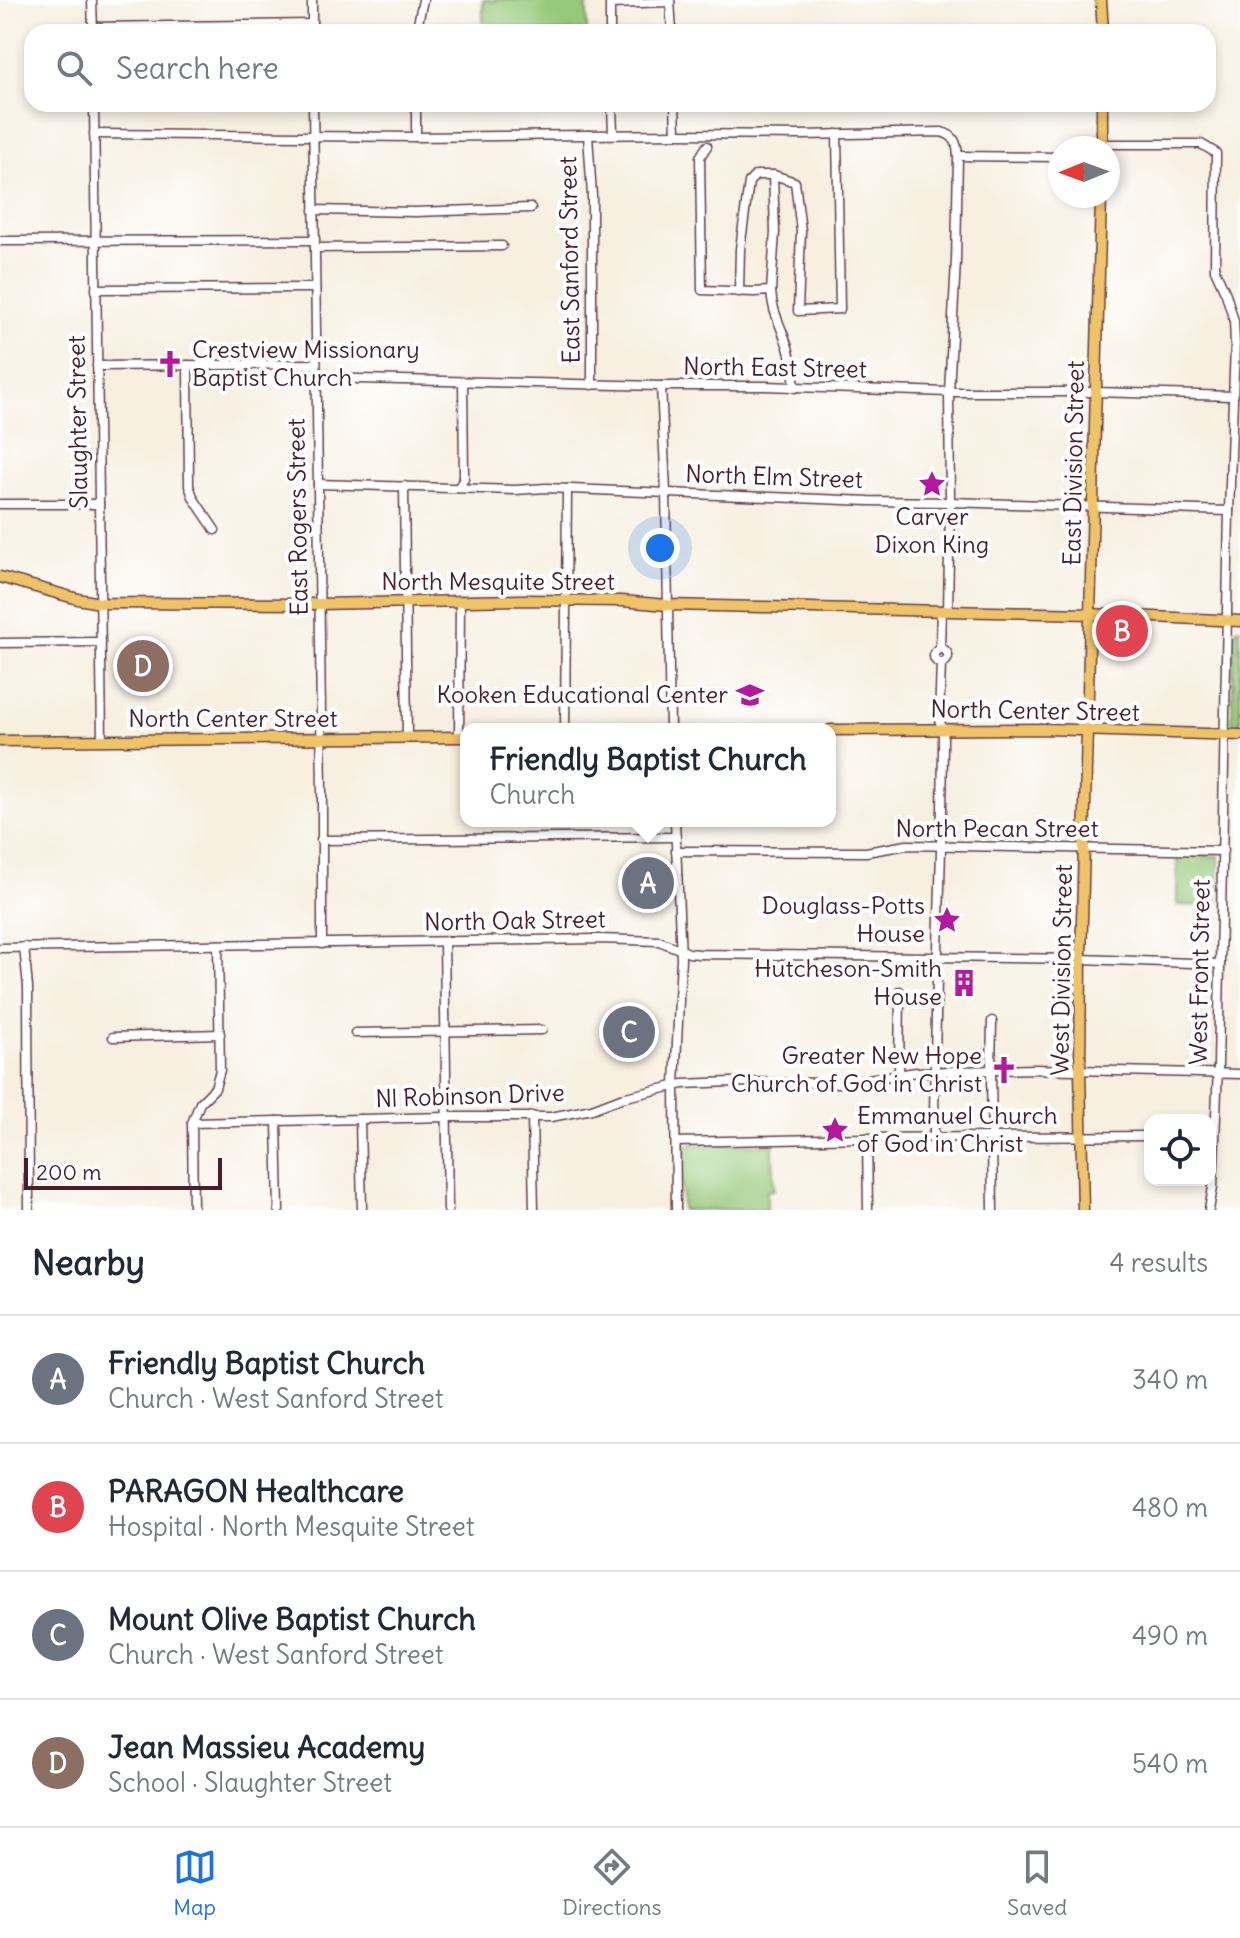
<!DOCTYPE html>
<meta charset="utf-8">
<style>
body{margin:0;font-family:Delius,sans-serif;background:#f6f6f7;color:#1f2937}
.controls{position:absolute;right:24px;bottom:24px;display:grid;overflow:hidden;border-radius:16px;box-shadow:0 4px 12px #0003}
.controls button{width:72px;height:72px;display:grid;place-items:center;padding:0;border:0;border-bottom:2px solid #e0e1e3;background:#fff;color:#1f2937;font:40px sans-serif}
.compass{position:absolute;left:1048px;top:136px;width:72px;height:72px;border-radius:50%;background:#fff;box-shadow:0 4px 12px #0003;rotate:269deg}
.scale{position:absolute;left:24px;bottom:20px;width:198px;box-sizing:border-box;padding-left:8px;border:4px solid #4a1f2b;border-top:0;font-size:22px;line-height:28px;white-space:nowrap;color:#4a1f2b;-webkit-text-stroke:6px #fff;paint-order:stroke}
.you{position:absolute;left:660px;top:548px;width:28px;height:28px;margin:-20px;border:6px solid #fff;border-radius:50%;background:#1a73e8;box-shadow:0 0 0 12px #1a73e833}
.badge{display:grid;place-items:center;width:52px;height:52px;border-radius:50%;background:#1a73e8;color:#fff;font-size:26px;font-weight:700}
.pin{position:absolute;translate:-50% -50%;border:4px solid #fff;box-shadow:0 2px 8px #0006}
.popup{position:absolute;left:460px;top:723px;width:376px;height:104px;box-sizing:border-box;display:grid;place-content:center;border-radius:16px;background:#fff;filter:drop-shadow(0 2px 6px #0005);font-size:26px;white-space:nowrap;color:#747a83}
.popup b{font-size:30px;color:#1f2937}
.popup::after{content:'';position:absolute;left:50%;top:100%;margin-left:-16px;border:16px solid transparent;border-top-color:#fff}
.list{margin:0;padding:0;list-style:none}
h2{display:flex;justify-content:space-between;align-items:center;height:104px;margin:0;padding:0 32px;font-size:34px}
h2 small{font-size:26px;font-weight:400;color:#747a83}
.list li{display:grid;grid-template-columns:52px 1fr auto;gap:24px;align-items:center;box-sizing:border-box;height:128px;padding:0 32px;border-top:2px solid #e0e1e3}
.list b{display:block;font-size:30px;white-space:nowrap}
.list p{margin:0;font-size:26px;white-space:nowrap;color:#747a83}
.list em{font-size:26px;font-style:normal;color:#747a83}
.icon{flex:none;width:44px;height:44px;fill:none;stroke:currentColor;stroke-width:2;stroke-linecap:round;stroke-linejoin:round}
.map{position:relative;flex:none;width:1240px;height:1210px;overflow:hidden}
.search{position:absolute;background:#fff;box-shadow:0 4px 12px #0003;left:24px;right:24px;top:24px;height:88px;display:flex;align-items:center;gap:20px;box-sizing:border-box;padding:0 28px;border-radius:24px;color:#747a83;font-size:30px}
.sheet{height:616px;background:#fff}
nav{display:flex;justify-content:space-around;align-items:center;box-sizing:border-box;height:112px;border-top:2px solid #e0e1e3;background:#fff;font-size:22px;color:#747a83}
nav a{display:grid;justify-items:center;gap:4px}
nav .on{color:#1a73e8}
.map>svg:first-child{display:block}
</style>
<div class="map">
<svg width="1240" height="1210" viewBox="0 0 1240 1210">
<rect width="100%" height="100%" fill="#fff"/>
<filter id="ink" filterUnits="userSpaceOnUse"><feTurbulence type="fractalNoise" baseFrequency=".0125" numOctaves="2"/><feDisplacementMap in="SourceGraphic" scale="16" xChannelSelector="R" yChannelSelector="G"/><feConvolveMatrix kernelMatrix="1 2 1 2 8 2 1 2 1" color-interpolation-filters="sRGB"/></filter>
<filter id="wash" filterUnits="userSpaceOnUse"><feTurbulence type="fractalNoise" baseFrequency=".006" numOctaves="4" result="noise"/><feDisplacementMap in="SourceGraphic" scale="32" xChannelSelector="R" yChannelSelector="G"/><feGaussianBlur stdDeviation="1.8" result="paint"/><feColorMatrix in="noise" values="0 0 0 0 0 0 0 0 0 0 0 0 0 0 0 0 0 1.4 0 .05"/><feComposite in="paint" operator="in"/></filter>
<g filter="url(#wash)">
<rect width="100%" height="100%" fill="#f7f0e1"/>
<!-- green -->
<g fill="#97c97a" stroke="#707452" stroke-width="2">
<rect x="483" y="0" width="104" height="32"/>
<polygon points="1240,628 1240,732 1233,727 1232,721 1234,634 1236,629"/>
<polygon points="1177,855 1219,856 1218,906 1177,905"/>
<polygon points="773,1144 774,1190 767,1191 767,1210 682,1210 681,1145"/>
</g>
</g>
<g filter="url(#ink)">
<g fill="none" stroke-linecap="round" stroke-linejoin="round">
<!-- minor casing -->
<g stroke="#643e46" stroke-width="11">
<g id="minor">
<polyline points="92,0 93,31"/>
<polyline points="312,0 312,32"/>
<polyline points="670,0 672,32"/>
<polyline points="93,27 312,24"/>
<polyline points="416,32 423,0"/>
<polyline points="610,32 610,4 670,2"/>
<polyline points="94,104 102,740"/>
<polyline points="313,104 322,793 322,944"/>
<polyline points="612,104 613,134"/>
<polyline points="675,104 676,134"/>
<path d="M94,134L416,137L676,134L803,135L941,132C955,135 957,143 958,156L956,261L949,392L950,502L948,610"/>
<polyline points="588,135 592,196 592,385"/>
<polyline points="416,137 416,104"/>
<polyline points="1102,144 1201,144 1216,153 1215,270 1226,294 1234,321 1235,344 1229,511 1218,1067 1213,1187 1209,1210"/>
<path d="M707,146L700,157L702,290L754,292L771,291C772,309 778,320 784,336C791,353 794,371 795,388"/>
<polyline points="958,156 1060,157"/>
<polyline points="314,210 415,212 531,208"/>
<polyline points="0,241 315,240"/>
<polyline points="315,248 502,246"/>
<polyline points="96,289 315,288"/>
<polyline points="771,291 775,232 773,175"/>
<polyline points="739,292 740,249 749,182 756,175 774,175 795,182 801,231 798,311 840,309 837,134"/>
<polyline points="188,365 189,486 194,499 215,530"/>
<polyline points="97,366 316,364"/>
<polyline points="316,378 661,386 764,386 949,392 1095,392 1233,396"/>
<polyline points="661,386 666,492 670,729"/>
<polyline points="318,484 515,490 546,488 869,501 950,502 1229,511"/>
<polyline points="404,486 407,737"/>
<polyline points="458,488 464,479 463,381"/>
<polyline points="0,504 99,504"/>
<polyline points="1,643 101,642"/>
<circle cx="941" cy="656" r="7"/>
<polyline points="940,649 941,610"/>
<polyline points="565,729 567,489"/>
<polyline points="459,737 460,601"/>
<polyline points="675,821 681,958 675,1085 676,1210"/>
<polyline points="321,840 676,837"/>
<polyline points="676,851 866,852 907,845 1223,851"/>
<polyline points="444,942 448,1210"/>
<polyline points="24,947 28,987 29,1210"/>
<polyline points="0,948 599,939 659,941 689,953 699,954 1081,959 1220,964"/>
<polyline points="992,1021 991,1071 993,1210"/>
<polyline points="355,1033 542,1030"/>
<polyline points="113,1037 220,1034"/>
<polyline points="899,1074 900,991"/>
<polyline points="532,1116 534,1210"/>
<polyline points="360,1119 362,1210"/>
<polyline points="277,1121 279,1210"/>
<polyline points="192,1123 447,1117 551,1117 592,1109 621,1098 683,1084 731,1082 840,1083 917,1072 1034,1069 1240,1074"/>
<path d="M934,1137C934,1001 943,865 943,729L939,720L941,663"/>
<polyline points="867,1138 868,1210"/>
<polyline points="676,1142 867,1138 1150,1136"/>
<polyline points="193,1210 192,1123 200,1103 215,1088 220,1070 218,945"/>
</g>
</g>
<!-- major casing -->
<g stroke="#643e46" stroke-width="13">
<g id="major">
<polyline points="1101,0 1103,32"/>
<polyline points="1102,148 1102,104"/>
<polyline points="0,577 78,599 100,603 319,604 520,600 622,601 667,605 1090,614 1240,621"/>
<polyline points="830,730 1045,729 1240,735"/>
<polyline points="0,741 466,737"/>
<polyline points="1083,1210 1080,1070 1081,959 1101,196"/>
</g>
</g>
<!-- minor -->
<use href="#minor" stroke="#fff" stroke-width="8"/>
<!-- major -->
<use href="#major" stroke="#efc469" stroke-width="10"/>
</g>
</g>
<!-- icons -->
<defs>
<g id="church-bare" transform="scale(2.16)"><path d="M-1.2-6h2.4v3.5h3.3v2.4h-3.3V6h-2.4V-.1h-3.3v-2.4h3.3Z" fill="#b5179e" stroke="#fff" stroke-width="2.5" paint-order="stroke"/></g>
<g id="sight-bare" transform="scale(2.16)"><path d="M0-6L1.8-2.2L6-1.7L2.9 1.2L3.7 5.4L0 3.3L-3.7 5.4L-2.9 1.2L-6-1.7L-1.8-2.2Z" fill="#b5179e" stroke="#fff" stroke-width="2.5" paint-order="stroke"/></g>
<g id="school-bare" transform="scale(2.16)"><path d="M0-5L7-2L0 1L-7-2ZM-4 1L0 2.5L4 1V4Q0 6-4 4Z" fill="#b5179e" stroke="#fff" stroke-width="2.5" paint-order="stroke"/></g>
<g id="building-bare" transform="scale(2.16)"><path d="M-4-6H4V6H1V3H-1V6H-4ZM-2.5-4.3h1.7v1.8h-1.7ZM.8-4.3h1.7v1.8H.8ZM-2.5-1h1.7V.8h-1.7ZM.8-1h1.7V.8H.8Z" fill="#b5179e" stroke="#fff" stroke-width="2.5" paint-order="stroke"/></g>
</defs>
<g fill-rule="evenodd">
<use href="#church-bare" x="170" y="364"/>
<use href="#sight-bare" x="932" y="484"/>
<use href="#school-bare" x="750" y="695"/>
<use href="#sight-bare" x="947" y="920"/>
<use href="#building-bare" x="964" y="983"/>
<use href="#church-bare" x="1004" y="1070"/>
<use href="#sight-bare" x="835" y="1130"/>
</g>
<g text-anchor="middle" stroke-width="8" stroke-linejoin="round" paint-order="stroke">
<!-- street labels -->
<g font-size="24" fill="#4a1f2b" stroke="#fff">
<text transform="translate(570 260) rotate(-91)" y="8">East Sanford Street</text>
<text transform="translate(775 368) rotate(1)" y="8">North East Street</text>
<text transform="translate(78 422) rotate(-91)" y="8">Slaughter Street</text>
<text transform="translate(1074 463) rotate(-89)" y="8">East Division Street</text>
<text transform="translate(774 477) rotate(2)" y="8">North Elm Street</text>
<text transform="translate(298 517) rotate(-91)" y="8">East Rogers Street</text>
<text x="498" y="590">North Mesquite Street</text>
<text transform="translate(1035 711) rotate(1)" y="8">North Center Street</text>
<text x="233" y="727">North Center Street</text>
<text x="997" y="837">North Pecan Street</text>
<text transform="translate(515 921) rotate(-1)" y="8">North Oak Street</text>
<text transform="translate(1062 970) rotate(-89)" y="8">West Division Street</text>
<text transform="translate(1200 972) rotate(-89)" y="8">West Front Street</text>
<text transform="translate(470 1096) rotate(-2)" y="8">Nl Robinson Drive</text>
</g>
<!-- poi labels -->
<g font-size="24" fill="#4a1f2b" stroke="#fff" text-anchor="end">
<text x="192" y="358" text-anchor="start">Crestview Missionary<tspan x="192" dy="28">Baptist Church</tspan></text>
<text x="932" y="525" text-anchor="middle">Carver<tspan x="932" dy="28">Dixon King</tspan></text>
<text x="728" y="703">Kooken Educational Center</text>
<text x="925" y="914">Douglass-Potts<tspan x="925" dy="28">House</tspan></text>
<text x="942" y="977">Hutcheson-Smith<tspan x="942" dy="28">House</tspan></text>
<text x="982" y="1064">Greater New Hope<tspan x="982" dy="28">Church of God in Christ</tspan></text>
<text x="857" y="1124" text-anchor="start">Emmanuel Church<tspan x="857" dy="28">of God in Christ</tspan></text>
</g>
</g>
</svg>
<div class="controls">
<button><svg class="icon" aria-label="locate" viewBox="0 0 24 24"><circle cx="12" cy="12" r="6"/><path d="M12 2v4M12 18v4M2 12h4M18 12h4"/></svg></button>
</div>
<svg class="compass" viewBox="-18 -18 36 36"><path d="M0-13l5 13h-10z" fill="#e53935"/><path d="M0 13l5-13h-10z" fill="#747a83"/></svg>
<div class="scale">200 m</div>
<div class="you"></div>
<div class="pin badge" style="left:648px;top:883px;background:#6b7280">A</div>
<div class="popup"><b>Friendly Baptist Church</b>Church</div>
<div class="pin badge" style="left:1122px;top:631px;background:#e0444e">B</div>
<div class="pin badge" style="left:629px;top:1032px;background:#6b7280">C</div>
<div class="pin badge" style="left:143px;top:666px;background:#8d6e63">D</div>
<div class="search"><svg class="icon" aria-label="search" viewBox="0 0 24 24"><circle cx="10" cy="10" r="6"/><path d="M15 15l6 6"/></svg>Search here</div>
</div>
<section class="sheet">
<h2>Nearby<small>4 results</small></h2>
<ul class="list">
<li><span class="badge" style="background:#6b7280">A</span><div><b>Friendly Baptist Church</b><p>Church · West Sanford Street</p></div><em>340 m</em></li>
<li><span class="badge" style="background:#e0444e">B</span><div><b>PARAGON Healthcare</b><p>Hospital · North Mesquite Street</p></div><em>480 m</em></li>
<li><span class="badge" style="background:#6b7280">C</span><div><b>Mount Olive Baptist Church</b><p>Church · West Sanford Street</p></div><em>490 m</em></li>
<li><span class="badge" style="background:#8d6e63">D</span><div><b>Jean Massieu Academy</b><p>School · Slaughter Street</p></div><em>540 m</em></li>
</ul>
</section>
<nav>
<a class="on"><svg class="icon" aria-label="map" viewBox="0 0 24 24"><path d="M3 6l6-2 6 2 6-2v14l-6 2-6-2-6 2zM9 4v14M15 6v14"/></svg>Map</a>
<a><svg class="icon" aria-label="directions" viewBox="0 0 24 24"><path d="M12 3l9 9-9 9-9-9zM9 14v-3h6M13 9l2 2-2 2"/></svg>Directions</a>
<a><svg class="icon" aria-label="saved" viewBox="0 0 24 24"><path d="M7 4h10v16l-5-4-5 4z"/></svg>Saved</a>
</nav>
